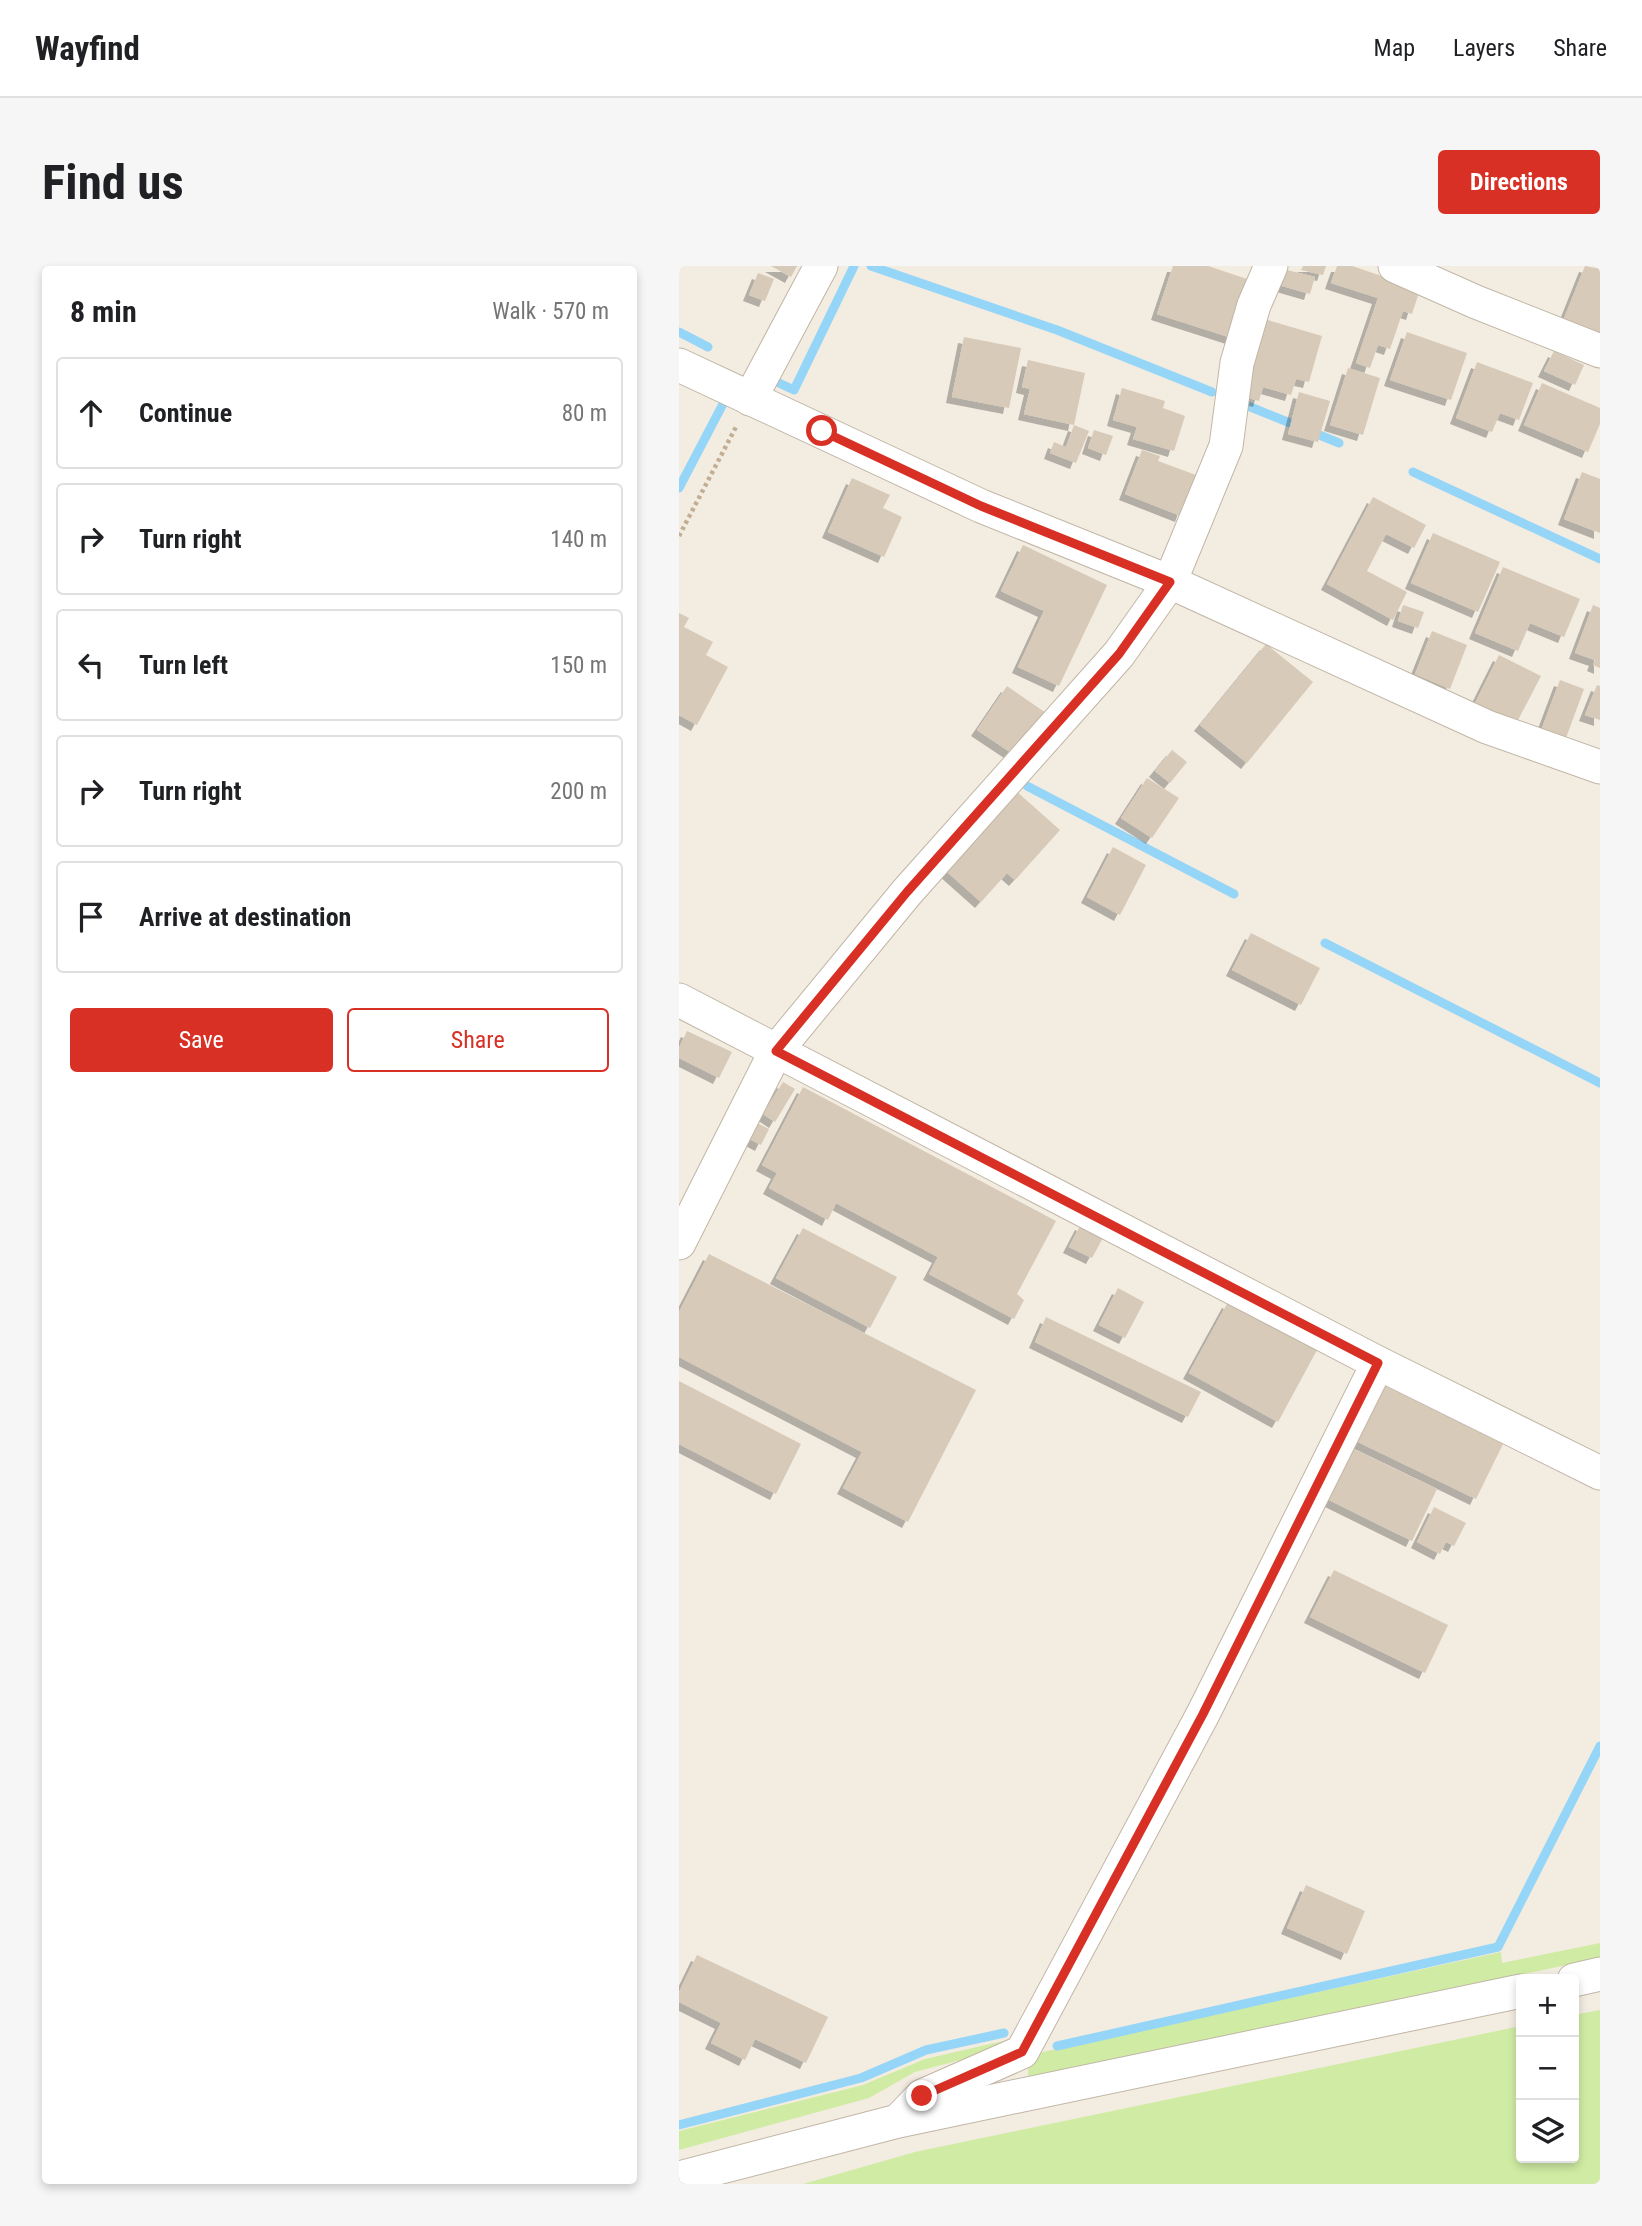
<!DOCTYPE html>
<meta charset="utf-8">
<style>
body{margin:0;font-family:"Roboto Condensed",sans-serif;background:#f6f6f6;color:#202124}
.controls{position:absolute;right:21px;bottom:21px;display:grid;overflow:hidden;border-radius:7px;box-shadow:0 4px 10px #0003}
.controls button{width:63px;height:63px;display:grid;place-items:center;padding:0;border:0;border-bottom:2px solid #e0e0e0;background:#fff;color:#202124;font:35px sans-serif}
.stop{position:absolute;width:21px;height:21px;margin:-16px;border:5px solid #d93025;border-radius:50%;background:#fff}
.stop.end{background:#d93025;border-color:#fff;box-shadow:0 2px 7px #0008}
.list{margin:0;padding:0;list-style:none}
h2{display:flex;justify-content:space-between;align-items:center;height:91px;margin:0;padding:0 28px;font-size:30px}
h2 small{font-size:23px;font-weight:400;color:#757577}
.list li{display:grid;grid-template-columns:46px 1fr auto;gap:21px;align-items:center;box-sizing:border-box;height:112px;margin:0 14px 14px;padding:0 14px;border:2px solid #e0e0e0;border-radius:7px}
.list b{display:block;font-size:26px;white-space:nowrap}
.list em{font-size:23px;font-style:normal;color:#757577}
.actions{display:flex;gap:14px;padding:21px 28px}
.actions a{flex:1;padding:16px 0;border:2px solid #d93025;border-radius:7px;text-align:center;font-size:24px;color:#d93025}
.actions .main{background:#d93025;color:#fff}
.icon{flex:none;width:38px;height:38px;fill:none;stroke:currentColor;stroke-width:2;stroke-linecap:round;stroke-linejoin:round}
.map{position:relative;flex:none;width:921px;height:1918px;overflow:hidden;border-radius:7px}
header{display:flex;align-items:center;gap:42px;box-sizing:border-box;height:98px;padding:0 35px;background:#fff;border-bottom:2px solid #e0e0e0}
header strong{font-size:33px}
nav{display:flex;gap:38px;margin-inline-start:auto;font-size:24px}
.intro{display:flex;align-items:center;justify-content:space-between;box-sizing:border-box;height:168px;padding:0 42px}
h1{margin:0;font-size:49px}
.button{padding:18px 32px;border-radius:7px;background:#d93025;color:#fff;font-size:24px;font-weight:700}
main{display:flex;gap:42px;padding:0 42px}
aside{flex:1;background:#fff;border-radius:7px;box-shadow:0 4px 10px #0003}
.map>svg:first-child{display:block}
</style>
<header>
<strong>Wayfind</strong>
<nav><a>Map</a><a>Layers</a><a>Share</a></nav>
</header>
<div class="intro"><h1>Find us</h1><a class="button">Directions</a></div>
<main>
<aside>
<h2>8 min<small>Walk · 570 m</small></h2>
<ul class="list">
<li><svg class="icon" aria-label="ahead" viewBox="0 0 24 24"><path d="M12 20V5M6 11l6-6 6 6"/></svg><div><b>Continue</b></div><em>80 m</em></li>
<li><svg class="icon" aria-label="right" viewBox="0 0 24 24"><path d="M7 20v-9h11M14 6l5 5-5 5"/></svg><div><b>Turn right</b></div><em>140 m</em></li>
<li><svg class="icon" aria-label="left" viewBox="0 0 24 24"><path d="M17 20v-9H6M10 6l-5 5 5 5"/></svg><div><b>Turn left</b></div><em>150 m</em></li>
<li><svg class="icon" aria-label="right" viewBox="0 0 24 24"><path d="M7 20v-9h11M14 6l5 5-5 5"/></svg><div><b>Turn right</b></div><em>200 m</em></li>
<li><svg class="icon" aria-label="arrive" viewBox="0 0 24 24"><path d="M6 21V4h12l-3 4 3 4H6"/></svg><div><b>Arrive at destination</b></div></li>
</ul>
<div class="actions"><a class="main">Save</a><a>Share</a></div>
</aside>
<div class="map">
<svg width="921" height="1918" viewBox="0 0 921 1918">
<defs>
<filter id="shadow"><feDropShadow dx="-6" dy="6" stdDeviation="0" flood-color="#0004"/></filter>
</defs>
<rect width="100%" height="100%" fill="#f3ece1"/>
<!-- green -->
<g fill="#d0eca4">
<polygon points="921,1677 921,1692 349,1813 350,1789 822,1686 823,1697"/>
<polygon points="921,1744 921,1918 124,1918 236,1886 842,1760 842,1892 895,1892 895,1749"/>
<polygon points="324,1775 312,1786 236,1806 190,1832 0,1884 0,1865 184,1819 246,1793"/>
</g>
<g fill="none" stroke-linecap="round" stroke-linejoin="round">
<!-- stream -->
<g stroke="#95d5f7" stroke-width="9">
<polyline points="192,0 378,64 533,126"/>
<polyline points="0,66 29,81"/>
<polyline points="100,117 115,124 175,0"/>
<polyline points="569,140 660,177"/>
<polyline points="734,206 921,293"/>
<polyline points="0,222 45,136"/>
<polyline points="348,520 555,628"/>
<polyline points="646,677 921,817"/>
<polyline points="378,1780 819,1681 921,1480"/>
<polyline points="0,1859 182,1812 247,1784 325,1767"/>
</g>
</g>
<!-- building -->
<g fill="#d8cab8" filter="url(#shadow)">
<polygon points="92,0 118,0 112,11"/>
<polygon points="494,0 529,0 574,15 556,73 478,48"/>
<polygon points="624,0 647,0 644,9 622,4"/>
<polygon points="658,0 673,0 741,23 733,48 724,45 711,83 699,79 691,102 677,97 699,32 652,17"/>
<polygon points="906,0 921,3 921,71 882,60"/>
<polygon points="604,3 636,11 631,28 600,19"/>
<polygon points="79,7 95,13 86,35 70,29"/>
<polygon points="582,52 643,70 630,116 617,113 612,129 584,121 580,135 559,129"/>
<polygon points="728,66 788,87 772,134 711,114"/>
<polygon points="285,71 342,82 330,142 273,131"/>
<polygon points="875,85 905,99 896,119 865,105"/>
<polygon points="349,94 406,107 395,159 345,148 351,123 343,121"/>
<polygon points="798,96 854,117 840,154 821,147 813,166 777,152"/>
<polygon points="669,102 701,112 684,169 651,159"/>
<polygon points="863,117 921,142 921,158 909,186 845,159"/>
<polygon points="443,122 486,135 484,142 506,150 495,185 454,173 458,161 434,154"/>
<polygon points="620,126 651,135 639,176 609,168"/>
<polygon points="395,159 410,165 397,197 371,187 375,176 387,181"/>
<polygon points="415,164 434,170 427,189 409,182"/>
<polygon points="463,184 481,190 479,195 517,209 502,250 446,228"/>
<polygon points="903,206 921,213 921,267 885,253"/>
<polygon points="173,212 211,229 204,242 223,251 205,291 149,266"/>
<polygon points="694,231 747,259 735,282 707,268 688,305 728,326 714,354 648,318"/>
<polygon points="754,267 821,296 799,346 732,317"/>
<polygon points="344,279 428,319 380,420 339,401 365,345 322,325"/>
<polygon points="824,301 901,333 885,371 851,357 839,385 796,367"/>
<polygon points="724,339 745,346 739,362 719,355"/>
<polygon points="914,339 921,342 921,402 914,399 916,394 896,387"/>
<polygon points="0,347 10,352 5,361 34,376 27,389 49,401 18,459 0,449"/>
<polygon points="753,365 788,379 771,423 736,408"/>
<polygon points="587,378 634,416 568,497 521,459"/>
<polygon points="820,389 862,410 837,458 796,437"/>
<polygon points="881,414 905,423 887,472 863,462"/>
<polygon points="918,419 921,420 921,454 906,449"/>
<polygon points="328,420 367,447 337,490 298,464"/>
<polygon points="493,484 508,496 491,517 476,505"/>
<polygon points="468,512 500,532 473,572 442,552"/>
<polygon points="337,525 381,564 336,614 328,607 302,636 266,604"/>
<polygon points="434,581 467,599 441,649 408,631"/>
<polygon points="572,667 641,702 622,739 553,704"/>
<polygon points="8,765 53,786 40,812 0,792 0,782"/>
<polygon points="104,816 116,823 96,856 84,848"/>
<polygon points="124,821 377,955 338,1028 345,1034 335,1053 250,1008 259,991 157,937 149,954 90,922 98,907 83,899"/>
<polygon points="78,857 90,863 82,879 69,872"/>
<polygon points="402,958 425,970 413,992 390,981"/>
<polygon points="124,962 218,1011 191,1062 97,1012"/>
<polygon points="30,988 297,1124 229,1256 164,1222 183,1186 0,1091 0,1046"/>
<polygon points="439,1022 465,1036 446,1072 420,1059"/>
<polygon points="549,1036 638,1084 599,1156 510,1107"/>
<polygon points="367,1051 522,1126 509,1151 356,1076"/>
<polygon points="0,1115 122,1178 97,1228 0,1178"/>
<polygon points="704,1119 824,1178 797,1233 677,1175"/>
<polygon points="673,1182 758,1223 733,1275 648,1233"/>
<polygon points="755,1241 787,1257 775,1280 767,1276 761,1288 738,1276"/>
<polygon points="655,1304 769,1359 746,1407 631,1351"/>
<polygon points="627,1619 686,1645 668,1688 608,1662"/>
<polygon points="18,1689 149,1751 127,1797 76,1773 66,1794 32,1777 42,1757 0,1736 0,1726"/>
</g>
<g fill="none" stroke-linecap="round" stroke-linejoin="round">
<!-- minor casing -->
<g stroke="#c1b6a6" stroke-width="35">
<g id="minor">
<polyline points="716,0 797,36 921,85"/>
<polyline points="0,99 302,240 491,316 808,461 921,501"/>
<polyline points="71,133 142,0"/>
<polyline points="0,734 699,1097 921,1207"/>
<polyline points="0,977 97,785 228,626 440,388 491,316 547,180 558,97 575,39 592,0"/>
<polyline points="895,1714 921,1708"/>
<polyline points="219,1855 243,1830 343,1786 524,1448 699,1097"/>
<polyline points="0,1912 219,1855 842,1725"/>
</g>
</g>
<!-- path -->
<polyline stroke="#c2ae92" stroke-width="4.5" stroke-dasharray="3.5 3.5" stroke-linecap="butt" points="0,270 58,159"/>
<!-- minor -->
<use href="#minor" stroke="#fff" stroke-width="33"/>
</g>
<g fill="none" stroke-linecap="round" stroke-linejoin="round">
<!-- route -->
<polyline stroke="#d93025" stroke-width="9" points="143,165 302,240 491,316 440,388 228,626 97,785 699,1097 524,1448 343,1786 243,1830"/>
</g>
</svg>
<div class="controls">
<button>+</button>
<button>−</button>
<button><svg class="icon" aria-label="layers" viewBox="0 0 24 24"><path d="M12 4l9 5-9 5-9-5zM3 14l9 5 9-5"/></svg></button>
</div>
<div class="stop" style="left:143px;top:165px"></div>
<div class="stop end" style="left:243px;top:1830px"></div>
</div>
</main>
